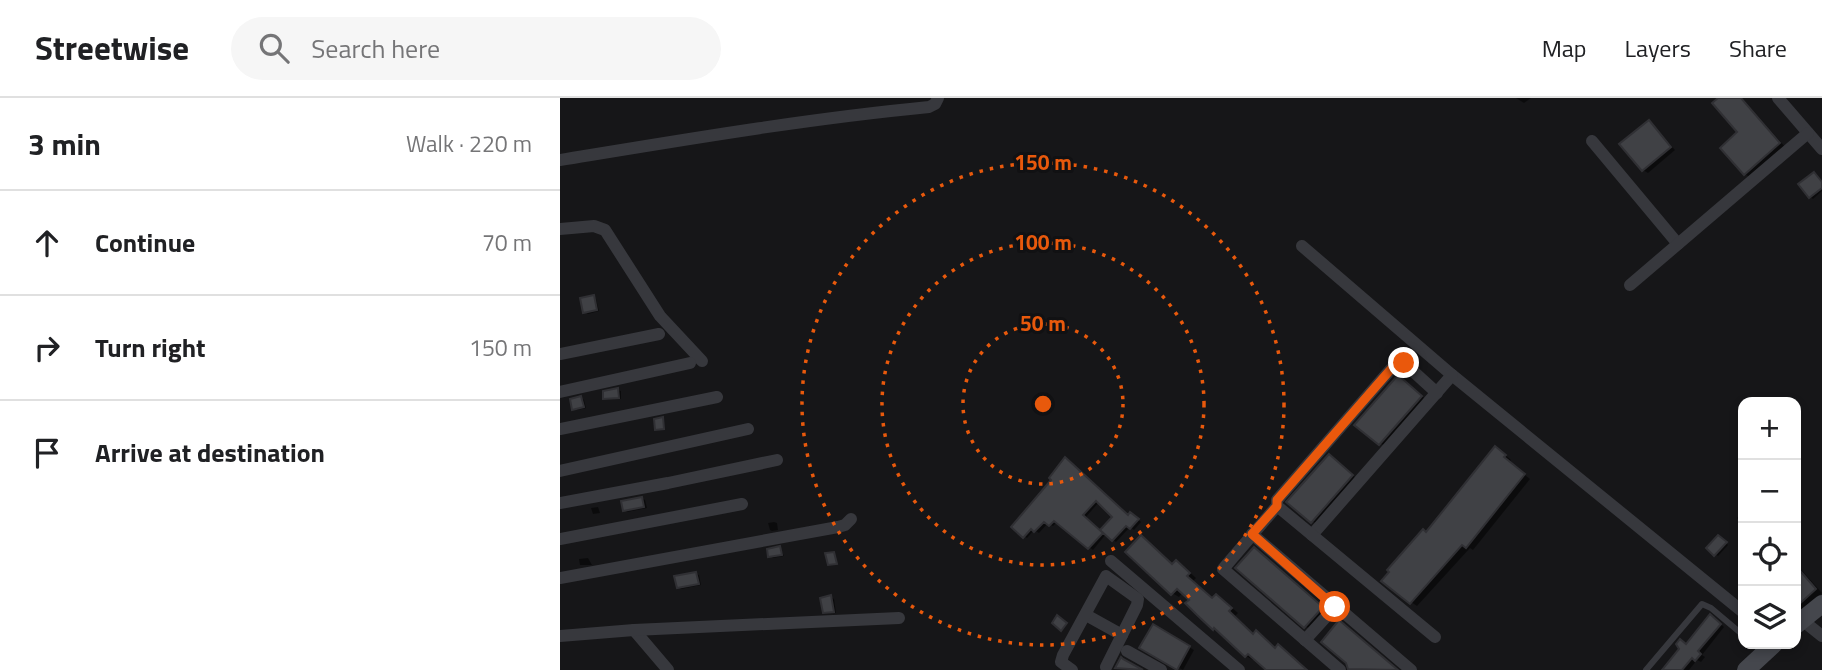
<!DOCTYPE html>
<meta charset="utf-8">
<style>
body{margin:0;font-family:"Titillium Web",sans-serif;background:#f6f6f6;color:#202124}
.controls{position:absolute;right:21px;bottom:21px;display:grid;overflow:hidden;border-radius:14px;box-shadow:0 4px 10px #0003}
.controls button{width:63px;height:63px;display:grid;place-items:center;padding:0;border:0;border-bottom:2px solid #e0e0e0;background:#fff;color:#202124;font:35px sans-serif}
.stop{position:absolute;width:21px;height:21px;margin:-16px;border:5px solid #ea580c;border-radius:50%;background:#fff}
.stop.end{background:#ea580c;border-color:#fff;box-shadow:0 2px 7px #0008}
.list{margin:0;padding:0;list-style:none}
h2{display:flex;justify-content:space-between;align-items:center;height:91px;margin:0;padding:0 28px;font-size:30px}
h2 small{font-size:23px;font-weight:400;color:#757577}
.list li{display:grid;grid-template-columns:46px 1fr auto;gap:21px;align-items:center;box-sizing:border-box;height:105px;padding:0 28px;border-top:2px solid #e0e0e0}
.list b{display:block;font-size:26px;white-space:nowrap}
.list em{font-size:23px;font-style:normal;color:#757577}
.icon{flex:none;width:38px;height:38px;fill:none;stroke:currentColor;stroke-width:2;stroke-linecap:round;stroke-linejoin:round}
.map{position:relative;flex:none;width:1262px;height:572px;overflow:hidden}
header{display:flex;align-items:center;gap:42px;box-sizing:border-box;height:98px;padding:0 35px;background:#fff;border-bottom:2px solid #e0e0e0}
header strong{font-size:33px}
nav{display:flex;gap:38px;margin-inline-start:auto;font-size:24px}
.search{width:490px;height:63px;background:#f6f6f6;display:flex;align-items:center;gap:18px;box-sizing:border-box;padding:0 24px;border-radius:38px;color:#757577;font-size:26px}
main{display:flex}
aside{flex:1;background:#fff}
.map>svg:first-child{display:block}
</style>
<header>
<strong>Streetwise</strong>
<div class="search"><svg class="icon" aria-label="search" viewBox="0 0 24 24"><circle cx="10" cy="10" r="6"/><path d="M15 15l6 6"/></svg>Search here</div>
<nav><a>Map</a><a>Layers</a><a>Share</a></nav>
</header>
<main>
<aside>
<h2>3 min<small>Walk · 220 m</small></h2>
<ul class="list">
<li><svg class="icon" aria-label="ahead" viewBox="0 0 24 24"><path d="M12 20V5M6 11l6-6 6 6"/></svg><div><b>Continue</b></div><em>70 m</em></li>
<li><svg class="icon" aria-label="right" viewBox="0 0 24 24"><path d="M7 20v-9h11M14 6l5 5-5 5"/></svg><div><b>Turn right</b></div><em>150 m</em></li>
<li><svg class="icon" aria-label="arrive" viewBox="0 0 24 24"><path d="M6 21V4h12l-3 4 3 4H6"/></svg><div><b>Arrive at destination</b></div></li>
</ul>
</aside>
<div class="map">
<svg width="1262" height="572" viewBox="0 0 1262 572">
<rect width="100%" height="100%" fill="#161618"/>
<!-- shadow -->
<g fill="#0007" fill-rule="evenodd">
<polygon points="956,0 971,0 964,5"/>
<polygon points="1160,0 1182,0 1226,50 1191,80 1185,76 1180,35"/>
<polygon points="1089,24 1115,52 1088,75 1083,72"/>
<polygon points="1262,84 1262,93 1253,101 1250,99"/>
<polygon points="33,199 36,201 39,213 28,216 25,214"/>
<polygon points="838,279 868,303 827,349 820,345"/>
<polygon points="58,292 61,293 61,301 45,300"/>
<polygon points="21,300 24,302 26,310 17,312 14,310"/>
<polygon points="942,354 951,362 949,364 970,381 913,452 910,450 857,508 851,504 867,436"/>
<polygon points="776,362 798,382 759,427 752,423"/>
<path d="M493,382L568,418H574L581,424L574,432L570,429L556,444L546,436L533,452L497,424L493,428L488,425L479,435L474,432L467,440L464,438ZM539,404L555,419L541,434L525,420Z"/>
<polygon points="82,400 85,402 87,410 67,414 64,412"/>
<polygon points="38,409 40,415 33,416 31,410"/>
<polygon points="1183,413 1183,426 1177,420"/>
<polygon points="214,424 217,425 218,432 212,433 210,432 208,425"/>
<polygon points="581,439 614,467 616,464 623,468 636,480 633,483 653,501 657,498 663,502 678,515 675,518 695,537 697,535 703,538 716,550 718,548 725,552 747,572 709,572 694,560 693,562 686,558 628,505 631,502 623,494 619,499 612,495"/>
<polygon points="1161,440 1168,447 1158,458 1148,450"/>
<polygon points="220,450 224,458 213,460 210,458"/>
<polygon points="700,455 769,513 752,532 745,528"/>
<polygon points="28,460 32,467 20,467 19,461"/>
<polygon points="1236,466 1262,495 1236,519"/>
<polygon points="136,476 139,477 141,487 121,491 118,489"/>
<polygon points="271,499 274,501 276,515 265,514"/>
<polygon points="1155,521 1164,529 1142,557 1145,559 1141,564 1137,562 1129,572 1104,572"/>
<polygon points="593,529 634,552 623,572 582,549"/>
</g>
<!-- building -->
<g fill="#404145" stroke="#303034" stroke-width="2">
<polygon points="1158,0 1181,0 1220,45 1184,77 1160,50 1177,34 1152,5"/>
<polygon points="1089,22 1111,49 1082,73 1059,46"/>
<polygon points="1254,74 1262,84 1262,90 1249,100 1238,86"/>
<polygon points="34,197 37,212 23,215 20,200"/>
<polygon points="838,277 862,298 819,347 794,327"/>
<polygon points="58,290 59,300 43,301 43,293"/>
<polygon points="21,298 24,309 12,312 10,301"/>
<polygon points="103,319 104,331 95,332 94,321"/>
<polygon points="935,348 946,357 944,359 965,376 906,450 902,447 850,506 821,483 829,474 827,472 863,431 866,434"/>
<polygon points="769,356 793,377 751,425 726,404"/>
<polygon points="505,359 568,417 570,414 579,421 570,431 566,428 552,443 540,432 552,419 536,403 523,417 543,435 528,451 494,423 489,428 484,424 474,434 471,431 463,440 451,429 491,382 489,380"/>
<polygon points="82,399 84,409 63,413 61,403"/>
<polygon points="581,437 612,466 616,462 630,475 627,478 652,500 656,496 672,510 669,513 693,536 696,532 715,550 718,546 747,572 706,572 688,556 685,559 654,530 653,532 637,517 625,505 629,502 617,491 611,497 565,454"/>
<polygon points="1158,437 1167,444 1154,458 1146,450"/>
<polygon points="220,448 222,457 208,459 207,451"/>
<polygon points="694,449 763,509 744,530 675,470"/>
<polygon points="274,454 277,466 268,467 265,455"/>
<polygon points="1236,468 1256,491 1236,509"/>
<polygon points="136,474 139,486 117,490 114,478"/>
<polygon points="271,497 274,514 263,515 260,500"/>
<polygon points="1150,516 1161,526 1138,553 1141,556 1135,563 1132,560 1122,572 1102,572 1119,551 1116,546 1120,541 1126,546"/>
<polygon points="497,517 507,525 501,533 492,525"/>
<polygon points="779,522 838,572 788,571 786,565 761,544"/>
<polygon points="593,526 630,548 617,572 579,550"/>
<polygon points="561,559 563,561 583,572 555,570"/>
</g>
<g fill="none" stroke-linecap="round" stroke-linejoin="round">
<!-- lane -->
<polyline stroke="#37383d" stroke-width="6" points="1086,572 1142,506 1151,510 1183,537"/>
<!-- street -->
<g stroke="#37383d" stroke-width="12">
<polyline points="1218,0 1262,51"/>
<polyline points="1032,43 1118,146"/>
<path d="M0,62C122,42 245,21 369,9L375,6L378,0"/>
<polyline points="0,131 34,128 45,132 100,218 142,263"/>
<polyline points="742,148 892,277 1183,514"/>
<polyline points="1070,187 1248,35"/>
<polyline points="0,256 99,236"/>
<polyline points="0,294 130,265"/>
<polyline points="0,331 157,299"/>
<polyline points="0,373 188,331"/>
<polyline points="0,405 108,385 217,362"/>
<polyline points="717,408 717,402 838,263 840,262 844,265 877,295"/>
<polyline points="692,436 851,572"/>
<polyline points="752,437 892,277"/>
<polyline points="0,441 182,406"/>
<polyline points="551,463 679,572"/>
<polyline points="0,480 278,429 285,427 291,421"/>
<polyline points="526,517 562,537"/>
<polyline points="1242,522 1262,538"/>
<polyline points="74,532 108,572"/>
<polyline points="0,538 74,532 339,520"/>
<polyline points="745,542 775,509"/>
<polyline points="567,553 601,572"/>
<polyline points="512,572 501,564 503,557 546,478 578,501 577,507 546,569"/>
<polyline points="780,572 663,471 717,408 875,539"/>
</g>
<!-- secondary -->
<g stroke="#45474d" stroke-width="18">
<polyline points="1236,527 1262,506"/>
<polyline points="1186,572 1214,546"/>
</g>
</g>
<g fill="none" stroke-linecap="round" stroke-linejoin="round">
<!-- route -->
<polyline stroke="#ea580c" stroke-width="9" points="775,509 692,436 717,408 717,402 838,263 840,262 844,265"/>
</g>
<!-- distance rings -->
<g fill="none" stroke="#e8590c" stroke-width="3.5" stroke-dasharray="3.5 7">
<circle cx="483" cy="306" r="80"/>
<circle cx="483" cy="306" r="161"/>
<circle cx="483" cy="306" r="241"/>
</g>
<circle cx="483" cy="306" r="10" fill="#e8590c" stroke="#111113" stroke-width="3.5"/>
<g font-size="21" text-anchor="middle" font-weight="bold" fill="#e8590c" stroke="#111113" stroke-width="6" stroke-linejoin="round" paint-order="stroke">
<text x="483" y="72">150 m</text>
<text x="483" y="152">100 m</text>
<text x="483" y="233">50 m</text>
</g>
</svg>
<div class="controls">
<button>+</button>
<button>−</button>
<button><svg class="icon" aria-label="locate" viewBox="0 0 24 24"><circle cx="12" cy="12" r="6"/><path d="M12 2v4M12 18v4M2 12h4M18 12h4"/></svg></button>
<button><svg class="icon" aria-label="layers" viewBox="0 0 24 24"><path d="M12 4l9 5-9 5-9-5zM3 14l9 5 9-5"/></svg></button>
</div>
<div class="stop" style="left:775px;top:509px"></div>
<div class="stop end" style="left:844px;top:265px"></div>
</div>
</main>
